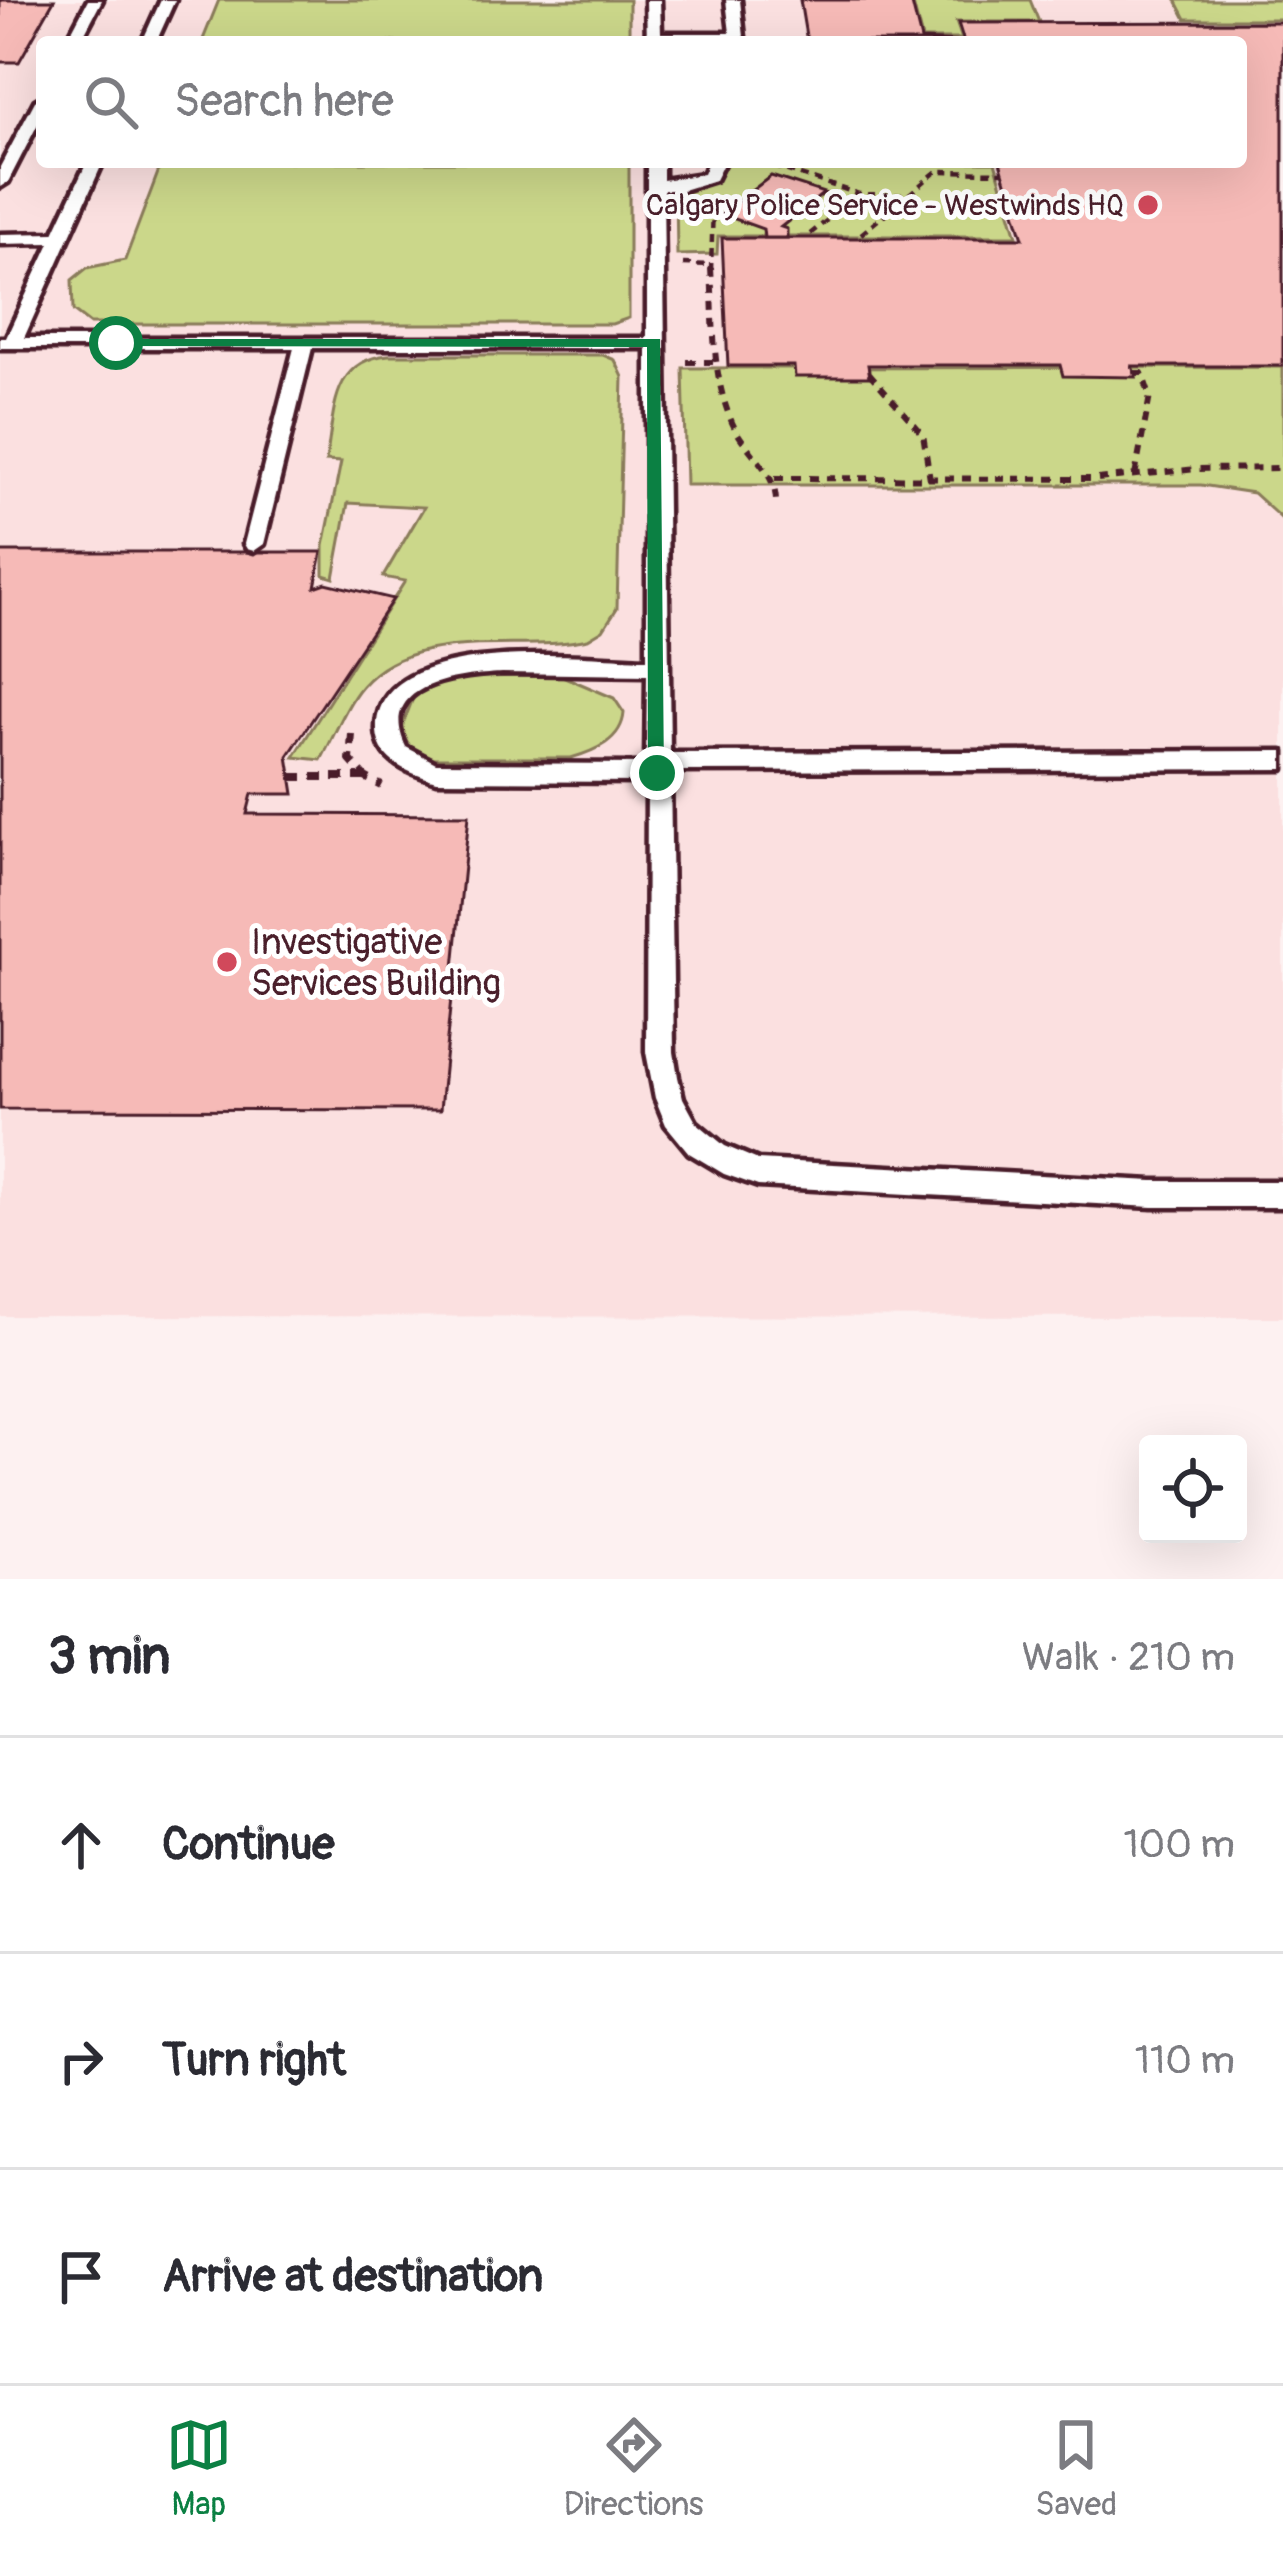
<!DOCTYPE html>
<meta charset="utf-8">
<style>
body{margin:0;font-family:Pangolin,sans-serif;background:#f2f2f3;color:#2b2b33}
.controls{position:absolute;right:36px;bottom:36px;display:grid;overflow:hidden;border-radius:12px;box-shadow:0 12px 48px #0002}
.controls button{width:108px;height:108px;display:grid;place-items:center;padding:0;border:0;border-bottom:3px solid #e1e1e2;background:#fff;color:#2b2b33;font:60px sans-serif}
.stop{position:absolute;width:36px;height:36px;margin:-27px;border:9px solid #0b8043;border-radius:50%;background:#fff}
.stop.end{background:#0b8043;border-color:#fff;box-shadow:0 3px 12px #0008}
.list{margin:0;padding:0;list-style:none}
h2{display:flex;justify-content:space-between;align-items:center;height:156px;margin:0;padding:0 48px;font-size:51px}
h2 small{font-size:39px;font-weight:400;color:#7c7c81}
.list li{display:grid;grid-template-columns:78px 1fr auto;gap:36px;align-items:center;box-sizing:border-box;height:216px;padding:0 48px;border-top:3px solid #e1e1e2}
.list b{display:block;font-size:45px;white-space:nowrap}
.list em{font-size:39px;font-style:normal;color:#7c7c81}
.icon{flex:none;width:66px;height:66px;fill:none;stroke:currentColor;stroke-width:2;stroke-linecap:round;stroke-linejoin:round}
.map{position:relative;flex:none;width:1283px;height:1579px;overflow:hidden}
.search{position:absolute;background:#fff;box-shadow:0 12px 48px #0002;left:36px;right:36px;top:36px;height:132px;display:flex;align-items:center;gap:30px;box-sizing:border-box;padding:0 42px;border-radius:12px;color:#7c7c81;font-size:45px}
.sheet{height:804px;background:#fff}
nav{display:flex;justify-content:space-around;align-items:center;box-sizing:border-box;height:168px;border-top:3px solid #e1e1e2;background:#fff;font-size:33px;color:#7c7c81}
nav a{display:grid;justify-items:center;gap:6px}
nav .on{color:#0b8043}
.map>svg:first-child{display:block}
</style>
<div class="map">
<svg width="1283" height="1579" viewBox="0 0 1283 1579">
<rect width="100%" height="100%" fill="#fdf1f1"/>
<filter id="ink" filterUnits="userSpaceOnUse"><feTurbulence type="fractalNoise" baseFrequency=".00833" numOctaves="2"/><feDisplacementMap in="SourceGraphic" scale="24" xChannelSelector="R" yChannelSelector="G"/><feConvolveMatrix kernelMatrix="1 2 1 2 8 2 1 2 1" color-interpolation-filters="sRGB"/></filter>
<g filter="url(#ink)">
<!-- built -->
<path fill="#fbe0e0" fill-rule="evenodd" d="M0,0H1283V1317L0,1316ZM42,42H1241V162H42Z"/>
<!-- green -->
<g fill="#cbd78a" stroke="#8a7b5a" stroke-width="3">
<polygon points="219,0 629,0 629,42 202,42"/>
<polygon points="912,0 1030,0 1039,22 956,22 962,39 922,39"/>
<polygon points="1176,0 1283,0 1283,19 1186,19"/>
<polygon points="162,162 629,162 629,318 612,324 90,324 73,311 72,280 87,268 125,260"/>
<path d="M725,162H995L1017,236H718L717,254L677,255L676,192C696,186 722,187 725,162Z"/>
<path d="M389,355H603L615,360L623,377L617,608L603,630L588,639C519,654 414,625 362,686C345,706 334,737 321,760L294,757L405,581L383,577L424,507L348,503L334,578L324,575V546L341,462L326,461C335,413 330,360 389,355Z"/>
<polygon points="1283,367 1283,520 1253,493 1201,485 686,485 683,368"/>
<path d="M560,675L614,698L624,713C622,740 595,751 571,758H434L411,748L401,729L417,688L442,678Z"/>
</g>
<!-- building -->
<g fill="#f6bab7" stroke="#4a1f2b" stroke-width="3">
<polygon points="0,0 54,0 19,62 0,62"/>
<polygon points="800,0 911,0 921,40 964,42 807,42"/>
<polygon points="1283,22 1283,366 1132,366 1136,377 1063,376 1060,365 868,365 870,377 795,377 794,366 728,366 722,238 1023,238 1000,162 1241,162 1241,42 964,42 958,23"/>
<polygon points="771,176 824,193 781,227 787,229 787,238 764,238 763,229 721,214"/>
<polygon points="0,552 322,552 315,587 326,583 393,599 288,756 294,794 252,794 247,814 469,815 440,1110 0,1109"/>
</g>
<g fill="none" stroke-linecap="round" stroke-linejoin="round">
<!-- service casing -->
<g stroke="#4a1f2b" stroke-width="9">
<g id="service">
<polygon points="88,0 102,0 80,42 66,42"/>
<polygon points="161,0 175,0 156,42 142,42"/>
<polygon points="646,0 660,0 661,33 730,33 726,0 740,0 744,37 737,41 647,42"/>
<polygon points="42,97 42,116 8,182 0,187 0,167 35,101"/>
<path d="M87,162H103L24,338H647V162H663V180L703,174L708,162H724L715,180L683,190H663L670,753L1283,751V769L670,771L674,1052L678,1077L683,1098L696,1122L725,1146L758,1160L1153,1181H1283V1207H1153L758,1186L724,1174L689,1153L666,1125L655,1098L646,1052L647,782L436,781C410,773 379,763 377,731C373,631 586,658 647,659V348H312L264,544L254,551L247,549L244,544L294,348H0V338H6L50,243L0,244V234L54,233ZM502,673L647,675L646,764L436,763L406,747C375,682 462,675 502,673Z"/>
</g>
</g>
<!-- path-far2 -->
<g stroke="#4a1f2b" stroke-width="4.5" stroke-dasharray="8 6" stroke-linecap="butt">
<polyline points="760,162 859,194 908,195 937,171 1003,172"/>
<polyline points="810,234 858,195"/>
<polyline points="861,234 907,196"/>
<polyline points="683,264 711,265"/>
<polyline points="711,271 713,204"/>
</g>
<!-- path-far1 -->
<g stroke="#4a1f2b" stroke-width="6" stroke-dasharray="9 8" stroke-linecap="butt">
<path d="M711,268C714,319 711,373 731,420C744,452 775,468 776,501"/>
<polyline points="687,362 715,362"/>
<polyline points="869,373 923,434 930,479"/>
<polyline points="1135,373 1142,373 1150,396 1135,476"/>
<polyline points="775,478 1097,479 1197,469 1283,468"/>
</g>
<!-- path -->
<g stroke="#4a1f2b" stroke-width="8" stroke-dasharray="12 9" stroke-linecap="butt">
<polyline points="352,734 350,760 365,777 382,786"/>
<polyline points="291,777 365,777"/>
</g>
<!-- service -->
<use href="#service" fill="#fff" fill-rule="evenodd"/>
</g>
</g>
<!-- route -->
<polygon fill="#0b8043" points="116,339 660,339 664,778 657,780 648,773 647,347 111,346"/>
<!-- markers -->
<g fill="#d1495b" stroke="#fff" stroke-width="4.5">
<circle cx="1148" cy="205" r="12"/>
<circle cx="227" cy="962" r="12"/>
</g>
<g text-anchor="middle" stroke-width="10" stroke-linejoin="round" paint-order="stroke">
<!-- far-poi labels -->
<g font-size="30" fill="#4a1f2b" stroke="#fff" text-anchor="end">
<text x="1124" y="215">Calgary Police Service - Westwinds HQ</text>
</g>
<!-- poi labels -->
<g font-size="36" fill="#4a1f2b" stroke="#fff" text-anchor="start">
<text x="251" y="954">Investigative<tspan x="251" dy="41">Services Building</tspan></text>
</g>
</g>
</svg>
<div class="controls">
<button><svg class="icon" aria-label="locate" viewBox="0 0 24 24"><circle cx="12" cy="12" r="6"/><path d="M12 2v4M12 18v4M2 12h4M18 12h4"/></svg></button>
</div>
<div class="stop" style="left:116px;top:343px"></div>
<div class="stop end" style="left:657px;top:773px"></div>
<div class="search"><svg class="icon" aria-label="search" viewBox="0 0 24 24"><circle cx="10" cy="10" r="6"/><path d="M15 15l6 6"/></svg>Search here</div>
</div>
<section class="sheet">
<h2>3 min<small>Walk · 210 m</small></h2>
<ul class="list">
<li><svg class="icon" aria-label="ahead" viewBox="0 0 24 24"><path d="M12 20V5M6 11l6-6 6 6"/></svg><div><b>Continue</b></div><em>100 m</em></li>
<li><svg class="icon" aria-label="right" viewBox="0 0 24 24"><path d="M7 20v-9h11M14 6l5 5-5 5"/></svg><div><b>Turn right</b></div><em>110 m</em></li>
<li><svg class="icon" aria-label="arrive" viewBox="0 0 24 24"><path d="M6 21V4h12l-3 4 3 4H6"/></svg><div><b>Arrive at destination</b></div></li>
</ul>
</section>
<nav>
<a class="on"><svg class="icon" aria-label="map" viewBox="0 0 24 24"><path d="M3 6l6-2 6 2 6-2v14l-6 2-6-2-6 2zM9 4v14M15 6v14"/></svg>Map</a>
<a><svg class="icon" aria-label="directions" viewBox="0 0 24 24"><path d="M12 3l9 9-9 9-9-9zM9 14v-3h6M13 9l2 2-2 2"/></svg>Directions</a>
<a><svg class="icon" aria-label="saved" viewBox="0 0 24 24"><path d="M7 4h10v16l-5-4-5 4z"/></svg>Saved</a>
</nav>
